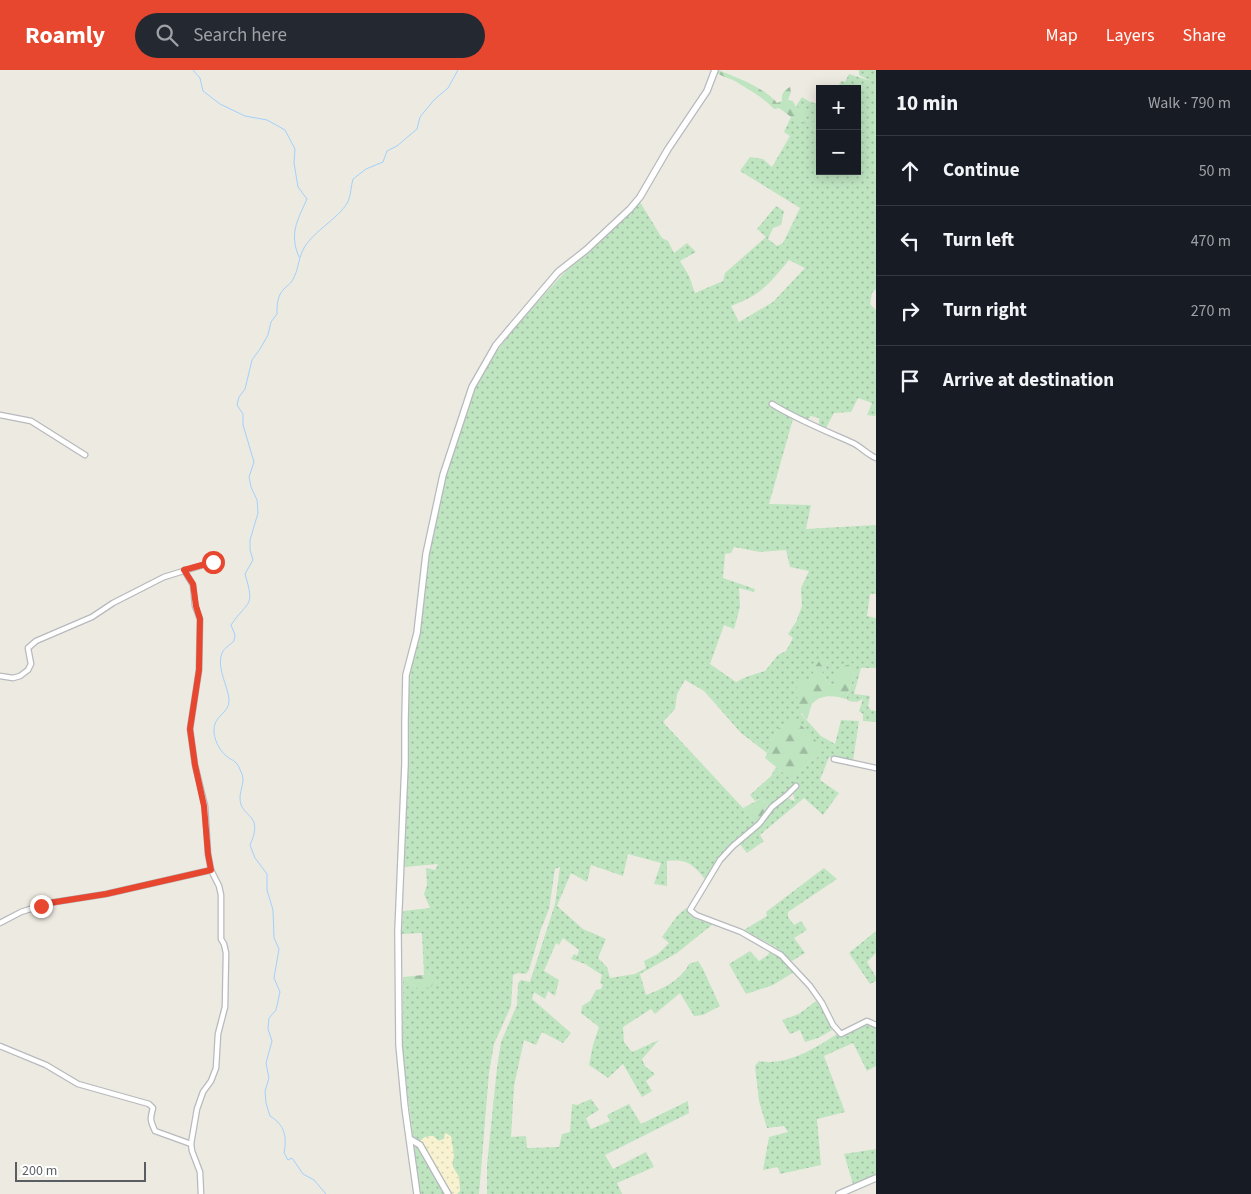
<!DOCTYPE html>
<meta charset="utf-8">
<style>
body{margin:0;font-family:"Source Sans 3",sans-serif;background:#242831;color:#f1f3f6}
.controls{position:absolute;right:15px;top:15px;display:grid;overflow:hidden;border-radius:0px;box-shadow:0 2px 12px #0003}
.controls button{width:45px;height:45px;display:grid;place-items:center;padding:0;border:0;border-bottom:1px solid #363941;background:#171b24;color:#f1f3f6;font:25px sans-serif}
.scale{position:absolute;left:15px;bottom:12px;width:131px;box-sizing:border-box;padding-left:5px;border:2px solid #5a5d62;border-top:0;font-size:14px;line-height:18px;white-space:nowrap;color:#5a5d62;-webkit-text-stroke:4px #fff;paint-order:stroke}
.stop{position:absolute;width:15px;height:15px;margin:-11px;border:4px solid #e6472e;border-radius:50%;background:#fff}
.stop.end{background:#e6472e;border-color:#fff;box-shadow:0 1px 5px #0008}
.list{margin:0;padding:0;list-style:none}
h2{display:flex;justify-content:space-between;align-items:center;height:65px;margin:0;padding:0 20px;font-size:21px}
h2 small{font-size:16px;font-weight:400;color:#9ea1a6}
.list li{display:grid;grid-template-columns:32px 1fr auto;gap:15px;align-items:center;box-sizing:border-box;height:70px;padding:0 20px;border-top:1px solid #363941}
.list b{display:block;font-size:19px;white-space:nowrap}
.list em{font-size:16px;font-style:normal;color:#9ea1a6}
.icon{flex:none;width:28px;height:28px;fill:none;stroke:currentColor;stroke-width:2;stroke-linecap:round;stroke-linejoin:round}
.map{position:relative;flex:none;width:876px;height:1124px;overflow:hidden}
header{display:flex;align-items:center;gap:30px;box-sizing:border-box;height:70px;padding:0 25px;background:#e6472e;color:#fff}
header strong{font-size:24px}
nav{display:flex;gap:28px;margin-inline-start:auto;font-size:18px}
.search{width:350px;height:45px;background:#242831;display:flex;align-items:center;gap:12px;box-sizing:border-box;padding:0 18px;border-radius:28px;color:#9ea1a6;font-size:19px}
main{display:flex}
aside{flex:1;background:#171b24}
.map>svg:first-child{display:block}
</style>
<header>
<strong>Roamly</strong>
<div class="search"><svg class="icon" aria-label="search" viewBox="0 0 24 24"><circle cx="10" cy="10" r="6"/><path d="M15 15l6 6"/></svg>Search here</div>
<nav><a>Map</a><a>Layers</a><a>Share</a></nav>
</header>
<main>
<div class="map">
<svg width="876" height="1124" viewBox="0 0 876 1124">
<defs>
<pattern id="grass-dots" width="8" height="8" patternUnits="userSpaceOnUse" patternTransform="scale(1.25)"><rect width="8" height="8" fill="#bee4c0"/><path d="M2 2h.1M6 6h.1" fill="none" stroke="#9dbc9f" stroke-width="1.8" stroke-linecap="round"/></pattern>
<pattern id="forest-firs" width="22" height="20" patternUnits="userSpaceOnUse" patternTransform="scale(1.25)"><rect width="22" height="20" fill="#bee4c0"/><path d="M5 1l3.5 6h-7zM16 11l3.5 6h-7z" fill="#9dbc9f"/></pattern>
<pattern id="sand-dots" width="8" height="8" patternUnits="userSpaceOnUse" patternTransform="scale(1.25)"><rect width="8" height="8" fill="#f9f2d0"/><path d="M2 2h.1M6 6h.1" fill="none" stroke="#d8d2b5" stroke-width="1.8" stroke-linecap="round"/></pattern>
</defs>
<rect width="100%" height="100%" fill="#edebe1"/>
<!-- grass -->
<g fill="url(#grass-dots)" fill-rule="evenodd">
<path d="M859,0H876V219L872,223L870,234L876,240V344L875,346L867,345L872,333L858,328L851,342L834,343L826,358L819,355V348L811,346L807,350L771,332L770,336L793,349L769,434L811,435L806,459L876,455V524H870L867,546L876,548V598H861L854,624L870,626L868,636L871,640L876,641V652L863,651V644L859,641L863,629L857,632L849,631L846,629L855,602V593L835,615L827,613L822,602L829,591L815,597L801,644L821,666L835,674L841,650L859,651L853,691L829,687L820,710L839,723L823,745L804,728L760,765L764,771L747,783L739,773L759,757L773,739L787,728L795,731L792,721L797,715L795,714L786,724L769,737L762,728L755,731L750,725L771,706L776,697L792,710L811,690L820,686L786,655L777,659L767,683L741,663L704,621L685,610L677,624L675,639L663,652L743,738L755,754L729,776L705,809C692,794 688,789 667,791V816L654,814L661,793L628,784L623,806L591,795L587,812L571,803L557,836L583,859L606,869L598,888L607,897L610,908L635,904L646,898L644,891L658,884L669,873L662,867L677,846L686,838C690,850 703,851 713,854L677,883L640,904L646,925C663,919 681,910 689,894L698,891L703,899L720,936L703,945L694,946L680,923L655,944L651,939L623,957L624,972L632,982L659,970L642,989L645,996L655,1004L646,1011L652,1021L642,1027L623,994L608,1008L589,995L593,975L599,957L581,943L582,936L590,931L596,920L601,919L603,915L600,913L602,905L585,894L571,889L574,884L577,886L579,880L563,868L559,875L556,873L544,901L559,910L555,926L548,921L545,929L534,922L532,929L571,963L563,973L542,962L536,975L524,970L514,1016L511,1067L526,1066L527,1078L559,1077L562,1064L570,1062L572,1034L577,1035L591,1029L599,1040L586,1048L591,1059L610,1051L607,1045L629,1034L641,1054L688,1031L689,1043L605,1085L613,1099L646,1082L654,1097L617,1113L622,1124H487V1095L497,998L501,972L517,935L518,913L521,910L530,912L555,834L560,797L555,799L549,839L541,859L529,900L526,904L518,903L513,905L511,936L494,974L489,1003L479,1124H457C463,1115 456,1106 453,1097C452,1093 453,1089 454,1085L444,1069L438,1071L433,1066L425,1067L420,1071L413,1066L403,988V907L419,919L433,904L424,905L422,863L402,864L403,841L430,838L424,824L427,815L426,798L435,800L438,794L404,797L408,632L412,587L422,513L444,404L466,336L490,290L520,251L565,202L619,154L640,132L662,168L668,171L674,183L687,173L696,182L680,191L689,206L695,223L723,211L725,203L766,167L757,159L776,136L784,141L781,155L773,158L768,169L777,176L783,173L800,138L740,101L750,87L763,89L772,97L790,66L784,62L791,47L797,48L812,59L820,60V101H857V19H826V15L838,17L841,11L845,12L849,4L871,11L859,5ZM789,190L805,198L773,232L739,252L731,236C762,224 768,215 789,190ZM734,477L760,482L786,480L790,497L809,501L801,518L802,536L796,552L788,564L793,568L786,581L778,585L765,601L746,607L736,612L710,594L724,555L734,559L740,537L739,518L754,522L755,519L723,508L725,484L731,483Z"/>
<polygon points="802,27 810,32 820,34 820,56 805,49 796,36"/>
<polygon points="824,798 837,809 788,842 788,847 794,855 801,851 807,860 794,868 805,883 792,891 777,878 744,860 767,846 766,842"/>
<polygon points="876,861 876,883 867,892 876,907 876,911 870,914 849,883"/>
<polygon points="750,881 759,891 768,885 770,881 781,888 794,902 773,915 746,924 729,894"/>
<polygon points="816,931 822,939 832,960 818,968 805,972 800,960 790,964 782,950 799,944"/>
<path d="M868,953L876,958V996L867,1001L853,973L824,986L845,1042L817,1049L821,1095L780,1104L778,1097L763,1100L769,1067L788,1062L784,1056L767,1058L759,1031L755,996L759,991C787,996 814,979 837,964L843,966Z"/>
<polygon points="413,1072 420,1078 427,1093 438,1108 446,1124 420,1124"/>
<polygon points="876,1079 876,1105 853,1114 844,1084"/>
</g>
<!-- forest -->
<g fill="url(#forest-firs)">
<path d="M718,0C736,7 765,18 777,33L782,31C781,24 784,20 790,17L791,22L788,30L793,31L796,37L807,40L809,45L805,49L820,56V60L812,59L797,48L791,47L779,38L774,39C763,27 749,20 735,11C729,8 723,7 717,3Z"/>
<path d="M822,587L829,591L822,602L827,613L835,615C837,600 840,596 855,593V602L846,629C835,625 820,624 812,634C810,638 809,645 807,650C797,640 797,628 797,615L802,610L810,612L815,597Z"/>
<polygon points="788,649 796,650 822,677 821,686 811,690 792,710 765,688 777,659 786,655"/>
<polygon points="762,728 769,737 755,754 743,738"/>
<polygon points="433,904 436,909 431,917 419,919 403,907"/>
</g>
<!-- sand -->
<polygon fill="url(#sand-dots)" points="445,1063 451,1066 454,1085 452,1095 459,1107 460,1121 457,1124 452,1124 441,1105 432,1094 428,1082 420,1071 425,1067 433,1066 439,1071 444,1069"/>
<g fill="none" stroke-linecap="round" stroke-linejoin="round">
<!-- stream -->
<g stroke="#a1d0fd" stroke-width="1">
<path d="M193,0L200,8L203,21L220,34L245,46L267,50L285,60L295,79L294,93L298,117L307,129C297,151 289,164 299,187"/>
<path d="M326,1124L314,1110L303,1104L292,1088L288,1090L284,1083C287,1067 285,1055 270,1046L266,1033L265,1021L269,1008L266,993L272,971L268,959L269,948L276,940L280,922L274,908L279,879L274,868L273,840L267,820V804L255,788L250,775C265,742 240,749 240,728C240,719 246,710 241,702C240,699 238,694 235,692C235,691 230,689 229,688C221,683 215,672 214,663C212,645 230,644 229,630C228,615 215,596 223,581C225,578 231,574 234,571L235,565L231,555C249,529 255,538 245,504L253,490L250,480V470L258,443L257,430L251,417L249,407L254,392L243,355V344L237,335L239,327L245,319L252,290L260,279L268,265L271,252L277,244C277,235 277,226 284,219C287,216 290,214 292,211C299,200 298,188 304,178C314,160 343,146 349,129C351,123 351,116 353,109L366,99L383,92L387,81L397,76L417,59L420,47L434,30L448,18L458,0"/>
</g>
<!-- minor casing -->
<g stroke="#b7b9be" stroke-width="7">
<g id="minor">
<path d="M772,334C798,350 826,361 853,373C861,377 867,384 876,388"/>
<polyline points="0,345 31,351 85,385"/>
<polyline points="184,500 193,515 195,536 200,549 199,600 190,659 195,695 205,736 208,784 211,800 219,816 221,825 221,869 224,874 226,883 225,937 218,964 216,998 211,1011 203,1022 197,1039 191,1074 192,1081 200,1102 201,1124"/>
<polyline points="0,606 13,608 20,606 28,600 31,594 28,578 36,571 92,547 113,533 164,507 213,492"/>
<polyline points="834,689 876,698"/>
<polyline points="796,716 787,725 772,737 759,754 733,776 720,790 690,840 696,845 741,862 781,885 810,916 822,933 833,955 841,964 867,951 876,955"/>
<polyline points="0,853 21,842 49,833 106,824 211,800"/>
<path d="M0,976L46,995L78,1014L149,1034L153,1038C150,1049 150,1050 155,1061L191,1074"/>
</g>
</g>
<!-- tertiary casing -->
<g stroke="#b7b9be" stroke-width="8">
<g id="tertiary">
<polyline points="410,1069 420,1075 448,1124"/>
<polyline points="417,1124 405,1038 399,975 398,861 405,694 405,651 406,605 417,563 426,484 443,405 472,317 496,275 558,202 586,180 630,139 640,127 668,79 707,21 715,0"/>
<polyline points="839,1124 876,1108"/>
</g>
</g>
<!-- minor -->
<use href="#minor" stroke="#fff" stroke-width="4.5"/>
<!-- tertiary -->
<use href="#tertiary" stroke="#fff" stroke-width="5.5"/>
</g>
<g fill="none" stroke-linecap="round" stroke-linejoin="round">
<!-- route -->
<polyline stroke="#e6472e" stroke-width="6" points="41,836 49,833 106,824 211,800 208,784 204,736 195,695 190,659 199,600 200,549 196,536 193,514 184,500 213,492"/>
</g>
</svg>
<div class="controls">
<button>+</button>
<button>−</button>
</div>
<div class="scale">200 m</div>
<div class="stop" style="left:213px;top:492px"></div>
<div class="stop end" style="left:41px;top:836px"></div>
</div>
<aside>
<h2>10 min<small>Walk · 790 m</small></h2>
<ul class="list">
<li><svg class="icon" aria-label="ahead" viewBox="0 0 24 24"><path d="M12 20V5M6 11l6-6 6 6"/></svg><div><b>Continue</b></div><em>50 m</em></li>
<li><svg class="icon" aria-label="left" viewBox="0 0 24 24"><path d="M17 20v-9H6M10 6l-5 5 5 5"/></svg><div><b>Turn left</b></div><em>470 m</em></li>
<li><svg class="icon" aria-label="right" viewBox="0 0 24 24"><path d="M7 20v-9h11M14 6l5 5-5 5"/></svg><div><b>Turn right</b></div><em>270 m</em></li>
<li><svg class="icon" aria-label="arrive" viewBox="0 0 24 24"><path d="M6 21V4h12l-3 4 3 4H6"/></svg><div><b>Arrive at destination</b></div></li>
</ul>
</aside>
</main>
